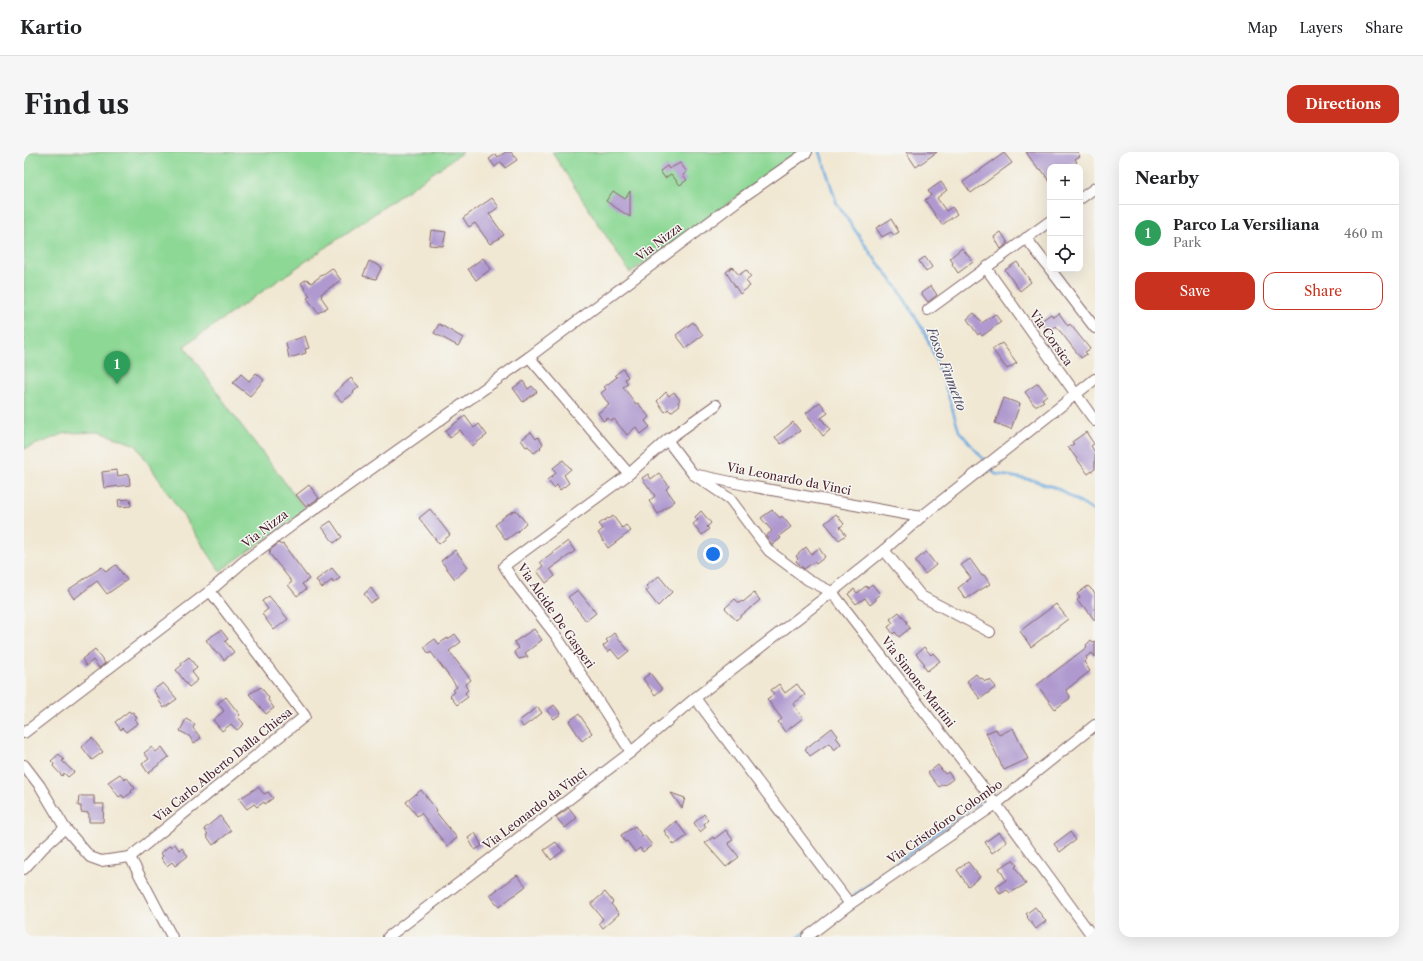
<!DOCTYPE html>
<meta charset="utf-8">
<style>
body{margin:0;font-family:"Libre Caslon Text",serif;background:#f6f6f6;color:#202124}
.controls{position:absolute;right:12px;top:12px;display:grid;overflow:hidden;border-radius:8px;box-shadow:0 4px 16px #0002}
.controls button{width:36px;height:36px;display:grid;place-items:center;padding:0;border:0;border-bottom:1px solid #e0e0e0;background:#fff;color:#202124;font:20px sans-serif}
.you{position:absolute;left:689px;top:402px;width:14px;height:14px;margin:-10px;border:3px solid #fff;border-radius:50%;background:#1a73e8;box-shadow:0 0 0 6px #1a73e833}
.badge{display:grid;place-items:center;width:26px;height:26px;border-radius:50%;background:#c8321e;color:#fff;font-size:13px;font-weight:700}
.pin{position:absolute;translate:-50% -33px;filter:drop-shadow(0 1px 2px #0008)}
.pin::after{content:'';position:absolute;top:21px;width:14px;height:12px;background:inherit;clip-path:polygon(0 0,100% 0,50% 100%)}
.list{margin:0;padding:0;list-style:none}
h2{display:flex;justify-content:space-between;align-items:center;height:52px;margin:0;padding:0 16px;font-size:17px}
h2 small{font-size:13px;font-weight:400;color:#757577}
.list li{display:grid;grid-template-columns:26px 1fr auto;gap:12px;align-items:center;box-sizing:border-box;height:56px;padding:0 16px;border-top:1px solid #e0e0e0}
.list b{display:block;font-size:15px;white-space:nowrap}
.list p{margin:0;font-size:13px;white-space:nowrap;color:#757577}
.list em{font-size:13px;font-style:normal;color:#757577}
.actions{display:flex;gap:8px;padding:12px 16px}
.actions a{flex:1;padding:9px 0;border:1px solid #c8321e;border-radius:12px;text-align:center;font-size:14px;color:#c8321e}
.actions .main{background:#c8321e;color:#fff}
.icon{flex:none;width:22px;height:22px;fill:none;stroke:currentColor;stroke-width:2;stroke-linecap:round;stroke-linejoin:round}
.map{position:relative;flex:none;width:1071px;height:785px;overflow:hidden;border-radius:12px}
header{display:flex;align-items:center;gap:24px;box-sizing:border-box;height:56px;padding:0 20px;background:#fff;border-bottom:1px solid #e0e0e0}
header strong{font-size:19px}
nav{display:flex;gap:22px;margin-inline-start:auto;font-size:14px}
.intro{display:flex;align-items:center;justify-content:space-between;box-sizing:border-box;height:96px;padding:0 24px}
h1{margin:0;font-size:28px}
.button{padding:10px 18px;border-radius:12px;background:#c8321e;color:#fff;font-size:14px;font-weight:700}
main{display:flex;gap:24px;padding:0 24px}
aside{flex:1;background:#fff;border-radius:12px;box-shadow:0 4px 16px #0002}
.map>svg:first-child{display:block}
</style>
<header>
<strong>Kartio</strong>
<nav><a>Map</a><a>Layers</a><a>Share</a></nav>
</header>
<div class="intro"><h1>Find us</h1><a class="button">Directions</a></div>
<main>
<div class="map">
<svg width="1071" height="785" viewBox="0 0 1071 785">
<rect width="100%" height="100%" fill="#f6f6f2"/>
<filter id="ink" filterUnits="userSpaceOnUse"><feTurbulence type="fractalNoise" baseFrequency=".025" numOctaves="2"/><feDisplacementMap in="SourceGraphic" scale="8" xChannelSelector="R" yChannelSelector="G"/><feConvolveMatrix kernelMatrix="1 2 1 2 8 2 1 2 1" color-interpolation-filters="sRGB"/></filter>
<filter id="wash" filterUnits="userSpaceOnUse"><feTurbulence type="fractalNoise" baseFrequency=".012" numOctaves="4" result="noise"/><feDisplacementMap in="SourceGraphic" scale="16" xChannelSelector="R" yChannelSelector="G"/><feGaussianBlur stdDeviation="0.9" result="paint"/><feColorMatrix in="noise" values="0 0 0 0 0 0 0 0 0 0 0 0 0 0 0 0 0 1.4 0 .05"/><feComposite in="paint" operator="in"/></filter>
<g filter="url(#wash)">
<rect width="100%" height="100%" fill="#f1e8d3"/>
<!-- green -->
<g fill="#8dd895" stroke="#6c7c60">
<polygon points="0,0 439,0 160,194 214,269 282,358 196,419 112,293 76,280 42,281 0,297"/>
<polygon points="528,0 776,0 606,121"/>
</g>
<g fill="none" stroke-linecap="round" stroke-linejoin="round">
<!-- stream -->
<g stroke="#6eace0" stroke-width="2.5">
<polyline points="796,0 813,52 848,103 875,138 902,183 919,227 935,279 962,310"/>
<polyline points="965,314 971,322 1008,328 1033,336 1071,360"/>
<polyline points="966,640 976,633"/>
<polyline points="828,745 963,643"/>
<polyline points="775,785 781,780"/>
</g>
</g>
<g id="blocks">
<!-- building -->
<g fill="#af99cf">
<polygon points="482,0 487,0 493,8 481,16 477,10 471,15 465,7 472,2 474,5"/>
<polygon points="882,0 913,0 892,15"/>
<polygon points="1002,0 1053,0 1056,4 1051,7 1053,10 1046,15 1044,12 1039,15 1026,15 1026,30 1017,17 1016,18 1013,16"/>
<polygon points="980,1 988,11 947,41 939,30"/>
<polygon points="656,11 663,20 659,23 663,28 656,33 647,22 641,26 636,19 643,14 645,17"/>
<polygon points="917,30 923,38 913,46 922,59 928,55 933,62 918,73 901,48 907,43 904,39"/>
<polygon points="589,39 601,47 606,39 606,65 582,49"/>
<polygon points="468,46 475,55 465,62 480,83 466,92 451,71 445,75 439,66"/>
<polygon points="867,67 875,80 870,83 867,80 858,85 852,76"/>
<polygon points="407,78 422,80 419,94 405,93"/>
<polygon points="977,80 984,91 977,97 970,85"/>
<polygon points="938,96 949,110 934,121 928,112 929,111 926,106"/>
<polygon points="901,105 908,115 902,120 895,109"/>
<polygon points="459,106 467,117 452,128 444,117"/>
<polygon points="345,109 358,115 352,127 339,124"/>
<polygon points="993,110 1007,130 996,139 981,118"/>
<polygon points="708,115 715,123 722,118 727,125 722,129 726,134 716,142 702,120"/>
<polygon points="308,116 317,128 297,142 298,144 297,145 304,155 294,161 283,146 286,144 277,131 283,127 287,131"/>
<polygon points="907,134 913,143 904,150 897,141"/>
<polygon points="950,161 958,171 971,162 977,170 958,184 956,181 954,183 943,167"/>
<polygon points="1035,161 1044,174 1046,172 1066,197 1061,200 1063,202 1057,206 1032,174 1024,180 1018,172 1017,169 1027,162 1029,165"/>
<polygon points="669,170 679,183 662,196 652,183"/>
<polygon points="415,172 439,186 434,194 410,181"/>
<polygon points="281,184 285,196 281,197 282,201 265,206 262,191"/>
<polygon points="978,191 993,211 983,217 968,197"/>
<polygon points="599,217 604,225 601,227 604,232 599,235 612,252 614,251 625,265 621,269 626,275 617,282 612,275 603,283 590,267 587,269 584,266 579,269 574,261 585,253 577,241 582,237 580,235 593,225 591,223"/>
<polygon points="232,221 240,228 226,244 209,231 217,222 225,229"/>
<polygon points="327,226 335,235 329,240 330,241 318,250 310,241"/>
<polygon points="499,229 504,237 508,234 513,240 499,250 489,236"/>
<polygon points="1014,231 1023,243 1018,247 1020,249 1013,253 1010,253 1001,240"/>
<polygon points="642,240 645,244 650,240 656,248 654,250 656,253 647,260 644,257 641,260 633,249"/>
<polygon points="980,246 996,252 987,277 971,271"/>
<polygon points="796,250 804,261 797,266 806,278 799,284 782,261"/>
<polygon points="441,264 450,276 455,272 463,283 448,294 436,278 426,286 421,279"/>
<polygon points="769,270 776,279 757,292 751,285"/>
<polygon points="507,280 512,287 514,285 519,292 516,295 517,296 510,301 504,294 502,295 497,288"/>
<polygon points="1062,280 1070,292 1067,294 1071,300 1071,317 1064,322 1044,295 1050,292 1048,290"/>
<polygon points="539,308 547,317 540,323 545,331 536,338 533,333 530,336 523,328 532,321 529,316"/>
<polygon points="93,318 94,324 105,322 106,333 80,336 78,320"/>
<polygon points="635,321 645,334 642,337 651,349 634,362 625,349 631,344 618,326 624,322 627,327"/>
<polygon points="285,333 295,346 282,355 272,343"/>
<polygon points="106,347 107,354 95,355 94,348"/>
<polygon points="406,357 426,383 415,392 395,366"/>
<polygon points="492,358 502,371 494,379 482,388 471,373 482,363"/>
<polygon points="748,358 756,366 758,364 767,375 755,384 757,386 748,393 742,384 748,379 737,366"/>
<polygon points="677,359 687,371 683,375 685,377 678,383 669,372 674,368 671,365"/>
<polygon points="812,362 820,372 816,375 822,383 815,388 801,371"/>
<polygon points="589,364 598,376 602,373 607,379 584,396 574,381 579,377 575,372 584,366 585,367"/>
<polygon points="307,369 318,385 310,391 298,375"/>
<polygon points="544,389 551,399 526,417 531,424 522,431 513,419 519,414 516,410"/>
<polygon points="255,391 257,393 259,392 285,427 278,432 282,437 273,444 264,433 268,430 245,401 247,400 245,399"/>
<polygon points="782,395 787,402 795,396 801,405 792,412 790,410 780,417 772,409 774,407 772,404"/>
<polygon points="431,398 444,415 431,427 417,409"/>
<polygon points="902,400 912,413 901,422 891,409"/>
<polygon points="946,407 958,424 960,423 966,432 942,447 934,436 947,426 937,413"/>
<polygon points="92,413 103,428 83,442 73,429 50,447 44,438 78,415 82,420"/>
<polygon points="308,416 316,426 309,431 308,428 298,436 292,428"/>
<polygon points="635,424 648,440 634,454 622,439 625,437 622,434"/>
<polygon points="848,432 856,442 851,446 852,448 846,453 841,446 832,452 824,442 830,437 833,441 842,434 843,436"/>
<polygon points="1064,434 1071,441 1071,469 1061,455 1059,456 1053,448 1056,446 1053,442"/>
<polygon points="347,436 354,446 347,451 340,442"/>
<polygon points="554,438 572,461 562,469 544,445"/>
<polygon points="730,441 736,448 712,468 701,456 711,447 715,451 718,449 719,450"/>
<polygon points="245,444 264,467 250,478 238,462 244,457 238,449"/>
<polygon points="1032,452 1044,467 1007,495 996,479"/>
<polygon points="875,460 883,470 882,471 886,476 875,485 871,480 869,482 864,475 869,471 866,467"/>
<polygon points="510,477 518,488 501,501 504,505 495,507 490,500 495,496 490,490"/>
<polygon points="197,478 204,487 201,489 210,500 200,508 195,501 193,502 182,488"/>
<polygon points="590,481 605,499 595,507 587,497 584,500 579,494 584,490 582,488"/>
<polygon points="431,482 437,490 425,499 447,528 441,533 444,538 441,541 444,545 433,553 426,544 431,540 429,538 433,535 407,500 405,502 400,495 411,487 415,492 423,486 424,487"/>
<polygon points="1067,488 1069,490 1071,489 1071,505 1068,501 1062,505 1063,507 1060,510 1066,519 1042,538 1046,544 1045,547 1031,557 1013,533 1063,495 1062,493"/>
<polygon points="900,495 907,503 909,501 916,509 903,519 899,513 901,512 892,502"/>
<polygon points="71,497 81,511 75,516 69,508 62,514 58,507"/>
<polygon points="165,505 173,516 168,520 174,528 165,535 152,518 158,513 157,511"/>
<polygon points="626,521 638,537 631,543 619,527"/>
<polygon points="952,522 956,527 958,526 961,529 966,528 972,535 956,547 943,529"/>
<polygon points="139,531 153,547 140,556 135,549 136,548 129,538"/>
<polygon points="755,532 761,541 773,532 781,543 769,552 779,566 761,580 754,570 758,567 743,547 750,542 747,538"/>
<polygon points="237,535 245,546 244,548 250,556 242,562 225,542"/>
<polygon points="202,545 216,563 214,565 220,572 213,578 207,572 198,579 189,568 200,559 194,551"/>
<polygon points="530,553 537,562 530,567 523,559"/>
<polygon points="514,555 518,561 499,575 495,569"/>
<polygon points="105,559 107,561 109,560 113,566 111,567 114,571 102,580 98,576 97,578 91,570"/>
<polygon points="555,562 568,581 558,589 545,569"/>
<polygon points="162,567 171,572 169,576 177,586 170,591 165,584 156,579"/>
<polygon points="808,576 814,584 812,585 817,592 810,598 805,591 786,604 781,597"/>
<polygon points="989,576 1004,607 980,618 962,581 972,577 975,583"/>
<polygon points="68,586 79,600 68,608 58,595"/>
<polygon points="128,595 132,600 138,595 145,605 124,621 118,612 125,607 120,601"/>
<polygon points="35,602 40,608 38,609 50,620 44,625 40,621 38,624 29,614 30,612 27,609"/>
<polygon points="914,613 921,622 924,620 929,627 921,633 920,632 915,635 904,621"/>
<polygon points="96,622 101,628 103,626 111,636 107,639 108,640 100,646 98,643 95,645 84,630"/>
<polygon points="234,635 240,642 244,640 249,646 241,652 240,650 233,655 230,652 223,657 215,647"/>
<polygon points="397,638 413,658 412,660 433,686 423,694 397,661 393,664 382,650"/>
<polygon points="647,641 661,646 658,656"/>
<polygon points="55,644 70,644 70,652 80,652 79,670 65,670 65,661 57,660 57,654 54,654"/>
<polygon points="545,656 553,666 541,676 532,665"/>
<polygon points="680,662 684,668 680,672 682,675 676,680 670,671"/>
<polygon points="196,664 207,679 189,693 182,683 184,682 180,677"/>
<polygon points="652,669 663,684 650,693 640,679"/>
<polygon points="611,674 618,684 620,683 628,693 619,700 616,696 611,700 603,689 601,690 597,683"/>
<polygon points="702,678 709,688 704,691 715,705 702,715 681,691 689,685 690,687"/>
<polygon points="975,680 983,690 968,701 961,690"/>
<polygon points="1046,680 1052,688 1036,700 1030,692"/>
<polygon points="451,681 458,694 451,698 444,686"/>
<polygon points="532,690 539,699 527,708 520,698"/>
<polygon points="151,692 155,698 158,696 164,704 151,714 148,710 143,714 137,706 139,704 137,701 146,693 147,695"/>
<polygon points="989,708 993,713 991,715 1002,732 986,741 983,738 976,742 972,735 982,728 975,716"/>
<polygon points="944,710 956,725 944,734 933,718"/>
<polygon points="493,723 502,734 475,755 466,743"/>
<polygon points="581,740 589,750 587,752 595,762 579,776 575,771 579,767 567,752"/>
<polygon points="1011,755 1022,769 1012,777 1003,765 1004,764 1002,762"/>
</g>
</g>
</g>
<g filter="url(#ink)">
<use href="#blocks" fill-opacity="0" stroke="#846566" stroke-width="1"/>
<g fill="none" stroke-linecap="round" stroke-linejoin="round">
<!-- street casing -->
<g stroke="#846566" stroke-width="12">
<g id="street">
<polyline points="1056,47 1071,36"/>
<polyline points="1002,86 1026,117"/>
<polyline points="962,116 1071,269"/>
<polyline points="1026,117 1071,176"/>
<polyline points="904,158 1026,69"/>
<polyline points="643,288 669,322 731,335 897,365"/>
<polyline points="605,322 505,205 716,47 783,0"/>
<polyline points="669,322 706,347 745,399 784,428 808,440 972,652 1069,785"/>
<polyline points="860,398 897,444 966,480"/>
<polyline points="671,546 826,752"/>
<polyline points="0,581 186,439 219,410 274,369 505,205"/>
<polyline points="607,600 533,485 491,431 480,414 605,322 643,288 692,253"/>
<polyline points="0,613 16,634 41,676 66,705 77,709 106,705 148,785"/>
<polyline points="106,705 281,564 186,439"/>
<polyline points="0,717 20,695 41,676"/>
<polyline points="364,785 607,600 671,546 808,440 860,398 897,365 1071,227"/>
<polyline points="783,785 826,752 972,652 1071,573"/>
</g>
</g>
<!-- street -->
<use href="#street" stroke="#fff" stroke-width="10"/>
</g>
</g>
<g text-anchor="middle" stroke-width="3" stroke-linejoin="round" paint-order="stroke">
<!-- street labels -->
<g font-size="12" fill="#4a1f2b" stroke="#f6f6f2">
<text transform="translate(635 90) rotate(-37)" y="4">Via Nizza</text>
<text transform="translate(1027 186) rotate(55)" y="4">Via Corsica</text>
<text transform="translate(765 327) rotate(11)" y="4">Via Leonardo da Vinci</text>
<text transform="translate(241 377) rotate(-37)" y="4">Via Nizza</text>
<text transform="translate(532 464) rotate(55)" y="4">Via Alcide De Gasperi</text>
<text transform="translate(894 530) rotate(52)" y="4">Via Simone Martini</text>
<text transform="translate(199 613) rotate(-39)" y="4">Via Carlo Alberto Dalla Chiesa</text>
<text transform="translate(511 657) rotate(-37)" y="4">Via Leonardo da Vinci</text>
<text transform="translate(921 670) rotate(-35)" y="4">Via Cristoforo Colombo</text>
</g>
<!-- water labels -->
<g font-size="13" font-style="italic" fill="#57506a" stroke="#f6f6f2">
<text transform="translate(923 217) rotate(69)" y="5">Fosso Fiumetto</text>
</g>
</g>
</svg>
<div class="controls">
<button>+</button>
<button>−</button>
<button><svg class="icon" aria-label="locate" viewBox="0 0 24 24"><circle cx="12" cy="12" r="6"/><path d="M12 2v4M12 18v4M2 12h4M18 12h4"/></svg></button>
</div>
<div class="you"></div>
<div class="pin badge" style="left:93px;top:232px;background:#2e9e5b">1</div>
</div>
<aside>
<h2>Nearby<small></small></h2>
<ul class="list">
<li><span class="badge" style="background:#2e9e5b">1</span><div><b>Parco La Versiliana</b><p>Park</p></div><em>460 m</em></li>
</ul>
<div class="actions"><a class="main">Save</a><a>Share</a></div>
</aside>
</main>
